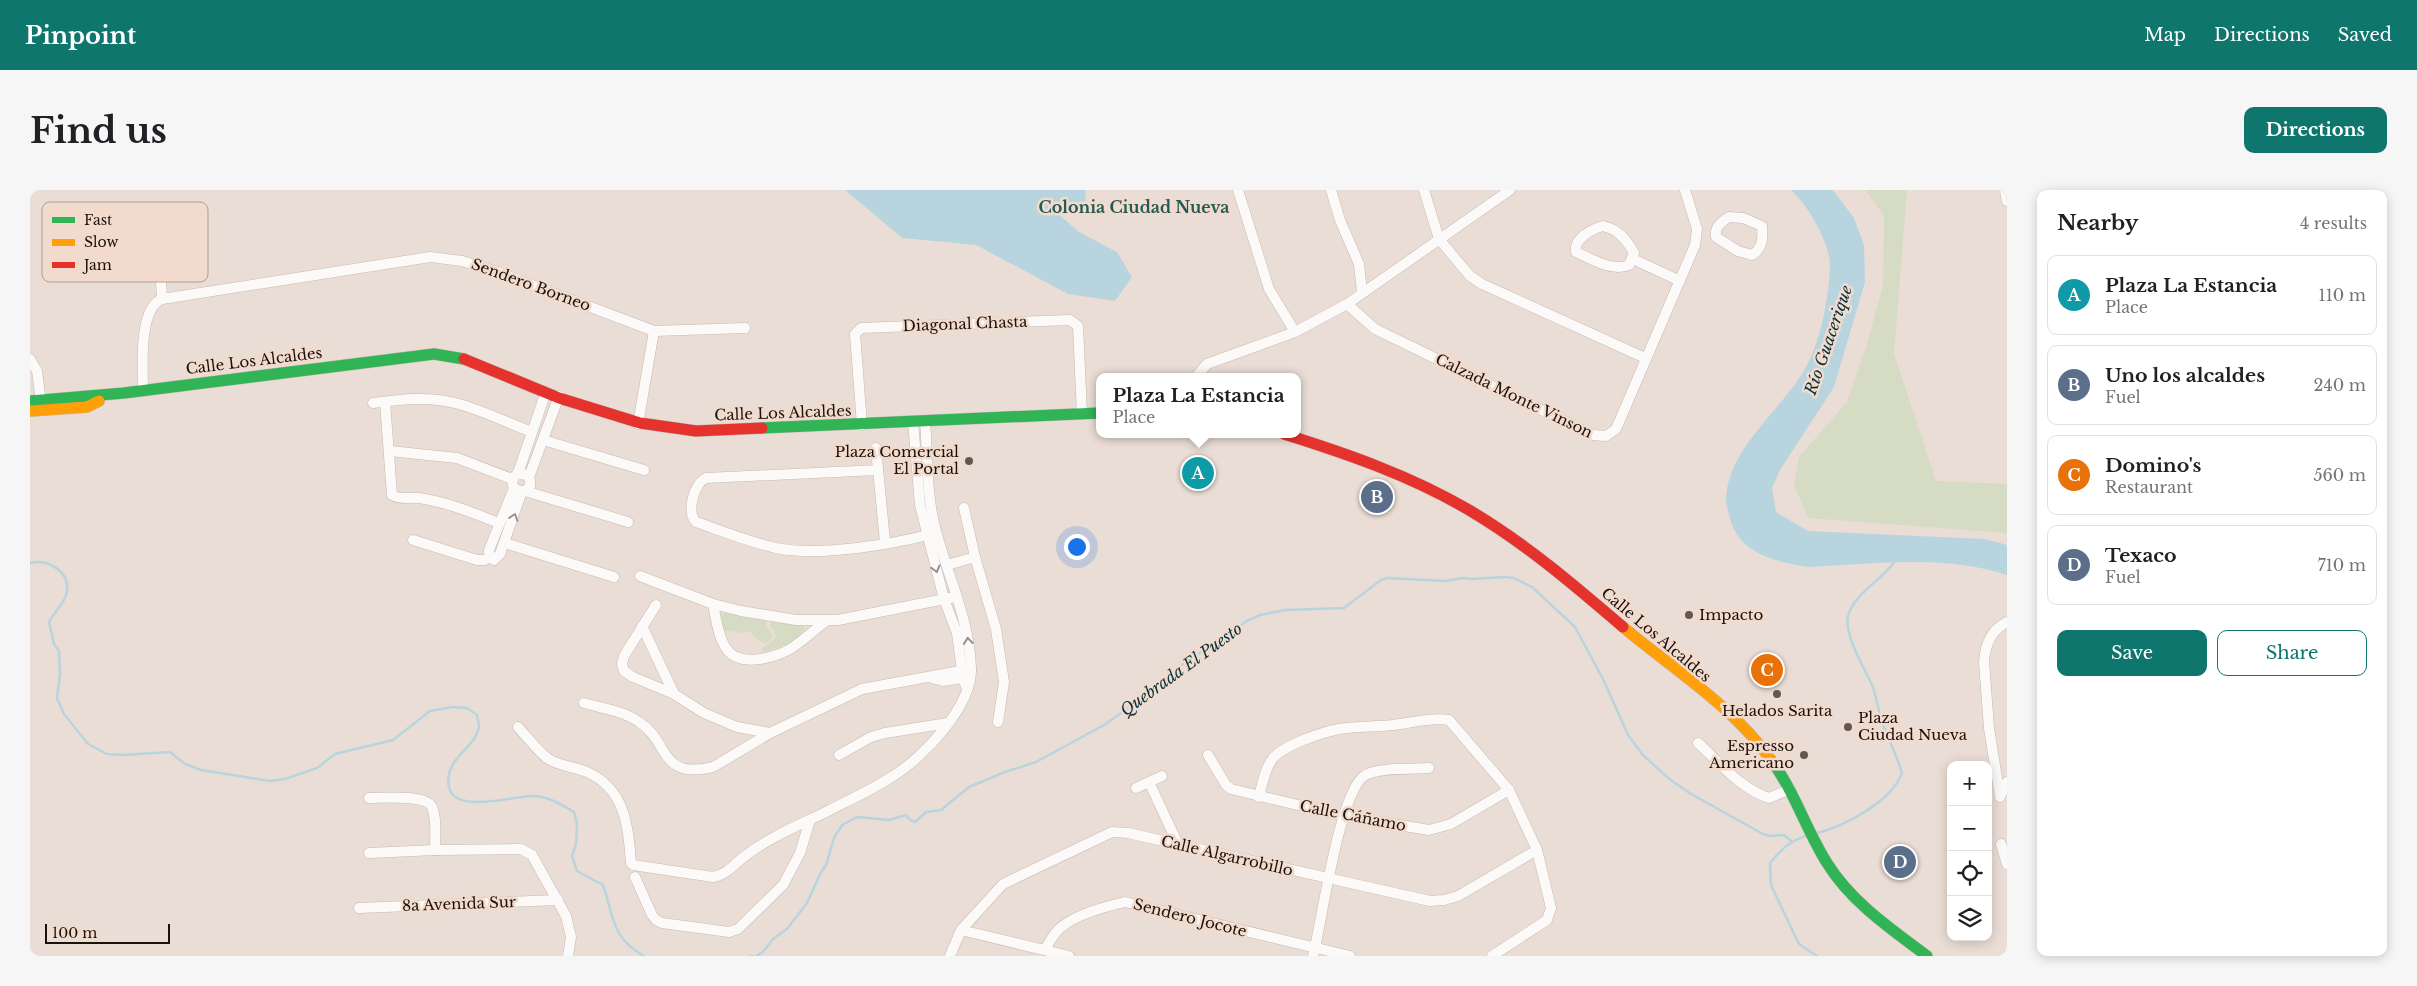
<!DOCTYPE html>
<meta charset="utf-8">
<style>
body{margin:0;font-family:"Libre Baskerville",serif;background:#f6f6f6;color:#202124}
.controls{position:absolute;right:15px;bottom:15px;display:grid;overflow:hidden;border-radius:10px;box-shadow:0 2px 12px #0003}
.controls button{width:45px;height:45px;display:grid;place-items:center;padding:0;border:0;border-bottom:1px solid #e0e0e0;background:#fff;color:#202124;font:25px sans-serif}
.scale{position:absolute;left:15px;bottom:12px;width:125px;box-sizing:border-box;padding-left:5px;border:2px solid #19110c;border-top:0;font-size:14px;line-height:18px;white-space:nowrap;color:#19110c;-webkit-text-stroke:4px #f2dbcd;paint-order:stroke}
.you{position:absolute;left:1046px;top:356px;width:18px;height:18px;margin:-12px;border:4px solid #fff;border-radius:50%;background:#1a73e8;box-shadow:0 0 0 8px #1a73e833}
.badge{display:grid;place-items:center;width:32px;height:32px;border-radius:50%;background:#0f766e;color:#fff;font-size:16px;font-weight:700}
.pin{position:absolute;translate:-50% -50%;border:2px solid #fff;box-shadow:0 1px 5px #0006}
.popup{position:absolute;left:1066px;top:183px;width:205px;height:65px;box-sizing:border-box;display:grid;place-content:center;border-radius:10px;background:#fff;filter:drop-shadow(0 1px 4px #0005);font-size:16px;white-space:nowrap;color:#757577}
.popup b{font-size:19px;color:#202124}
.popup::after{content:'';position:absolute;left:50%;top:100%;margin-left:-10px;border:10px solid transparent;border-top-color:#fff}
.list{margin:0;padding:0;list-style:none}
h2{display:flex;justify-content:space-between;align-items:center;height:65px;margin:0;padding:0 20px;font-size:21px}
h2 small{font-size:16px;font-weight:400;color:#757577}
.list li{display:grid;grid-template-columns:32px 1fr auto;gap:15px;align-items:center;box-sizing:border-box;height:80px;margin:0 10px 10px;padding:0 10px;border:1px solid #e0e0e0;border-radius:10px}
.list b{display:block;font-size:19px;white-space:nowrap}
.list p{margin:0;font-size:16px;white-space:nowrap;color:#757577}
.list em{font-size:16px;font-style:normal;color:#757577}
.actions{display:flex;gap:10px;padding:15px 20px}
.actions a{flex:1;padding:11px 0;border:1px solid #0f766e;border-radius:10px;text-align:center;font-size:18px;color:#0f766e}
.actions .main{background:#0f766e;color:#fff}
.icon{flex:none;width:28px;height:28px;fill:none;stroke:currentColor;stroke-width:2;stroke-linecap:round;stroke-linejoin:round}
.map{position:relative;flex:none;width:1977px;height:766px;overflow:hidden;border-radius:10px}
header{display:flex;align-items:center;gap:30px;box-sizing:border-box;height:70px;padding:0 25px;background:#0f766e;color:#fff}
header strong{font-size:24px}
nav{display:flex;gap:28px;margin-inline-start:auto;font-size:18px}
.intro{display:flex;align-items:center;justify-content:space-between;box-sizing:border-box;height:120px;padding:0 30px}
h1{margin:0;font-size:35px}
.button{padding:12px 22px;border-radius:10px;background:#0f766e;color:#fff;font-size:18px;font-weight:700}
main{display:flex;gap:30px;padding:0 30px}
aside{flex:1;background:#fff;border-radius:10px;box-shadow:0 2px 12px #0003}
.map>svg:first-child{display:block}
</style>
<header>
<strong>Pinpoint</strong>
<nav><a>Map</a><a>Directions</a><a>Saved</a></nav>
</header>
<div class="intro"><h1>Find us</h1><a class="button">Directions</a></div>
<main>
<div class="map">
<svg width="1977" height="766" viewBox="0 0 1977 766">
<rect width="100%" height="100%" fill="#eaddd5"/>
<!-- green -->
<g fill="#d6dbc3">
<polygon points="1835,0 1877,0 1864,164 1906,291 1977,294 1977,343 1778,328 1764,295 1769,267 1817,212 1836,157 1853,96 1854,26"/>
<polygon points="696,423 736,431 736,435 742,445 740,451 734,453 724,447 721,441 712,443 694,440 690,426"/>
<path d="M741,431L769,434L775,438C768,452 747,459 733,462L732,458L743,451L746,445L740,436Z"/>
</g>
<!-- water -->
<g fill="#b8d5df">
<polygon points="815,0 1055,0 1056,11 1025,21 1049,42 1087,62 1102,87 1085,111 1038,104 946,55 872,48"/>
<path d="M1761,0H1803L1824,28L1834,55L1835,92L1804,197L1750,280L1742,298L1746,322L1778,341L1955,349L1977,355V385C1914,364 1843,374 1778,377C1746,372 1710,364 1700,329C1699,323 1696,316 1696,310C1697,255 1759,216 1780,169C1792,143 1799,105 1800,76C1800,53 1778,15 1761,0Z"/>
</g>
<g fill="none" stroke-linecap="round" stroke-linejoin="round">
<!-- stream -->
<g stroke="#b8d5df" stroke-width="2.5">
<path d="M0,373C18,369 40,381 37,402C35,413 24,422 19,432L24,454L29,461L30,484L27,508L34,524L58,554L77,564L93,565L140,562L155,574L171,580L240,591L255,589L287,578L305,564L363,550L400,521L423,517L437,518L447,525C447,528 450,534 449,537C445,559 413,569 419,597C425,625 485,605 504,606C518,606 533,615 544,622L547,634L546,654L542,666L547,681L573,695C584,726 581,748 614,766"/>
<path d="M1787,643C1815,636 1862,611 1872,583C1867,566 1858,549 1852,532C1848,520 1847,507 1842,495C1835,479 1811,441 1819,423C1827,402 1852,390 1864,372"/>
<path d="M1779,645C1761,650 1751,659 1740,673L1741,695L1766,748L1769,754L1787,766"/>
<polyline points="720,766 722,766"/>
<polyline points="726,766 733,762 743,749 757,739 777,713 790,684 796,675 804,648 812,635 827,627 859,630 876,625 880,630 885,632 896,622 911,620 939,597 975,582 1006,572 1074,535 1121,502 1143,481 1217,431 1230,425 1255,420 1314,418 1351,390 1358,388 1415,391 1433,388 1442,389 1475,387 1484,388 1502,397 1545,437 1574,491 1598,545 1613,565 1638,588 1661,604 1733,644 1740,646 1754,645 1761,651"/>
</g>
<!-- street casing -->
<g stroke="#c4bab4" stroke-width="11">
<g id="street">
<polyline points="1208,0 1239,99 1265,142"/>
<polyline points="1301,0 1310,30 1329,74 1332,102"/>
<polyline points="1394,0 1409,49 1440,86 1452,94 1615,168"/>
<polyline points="1975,0 1977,11"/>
<path d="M1699,27L1713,28L1732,36C1733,48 1733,58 1722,65L1708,61L1686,47C1684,37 1692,31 1699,27Z"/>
<path d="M1573,36C1589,40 1596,49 1604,63L1599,75C1582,82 1561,69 1546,62C1543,49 1562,39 1573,36Z"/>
<polyline points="1603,69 1650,91"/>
<polyline points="132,109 400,67 432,71 468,82 624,141 715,138"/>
<polyline points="1317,114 1345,139 1563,245 1576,246 1586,239 1665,55 1667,39 1655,0"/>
<polyline points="0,169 7,181 10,205"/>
<polyline points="1166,187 1177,174 1265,142 1317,114 1480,0"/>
<path d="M113,201C113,179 108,118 132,109L130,75"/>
<path d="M355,212L362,305C370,310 380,307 389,308C417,312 443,323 469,333"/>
<path d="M343,213C372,209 401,206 429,214C454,221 478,233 502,242"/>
<polyline points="883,232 890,315 914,409 927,443 933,488 937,499"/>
<polyline points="608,234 624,141"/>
<polyline points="832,235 825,144 831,138 1040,130 1048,136 1052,224"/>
<polyline points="513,250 614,280"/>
<polyline points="846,258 855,352"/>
<polyline points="360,261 427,268 482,289"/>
<path d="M848,280L676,288C664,293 656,322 666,332C692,341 719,352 746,358C790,367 864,354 906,343"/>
<polyline points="488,283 516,202"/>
<polyline points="499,287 529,206"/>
<polyline points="484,298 459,360 459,367 464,370 470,364 492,301"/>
<path d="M495,301L500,296V290L497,285L488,283C478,290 482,302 495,301L598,332"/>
<polyline points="934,318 945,367 966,439 974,492 968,532"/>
<polyline points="383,350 447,370 455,370 459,367"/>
<polyline points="475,353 584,387"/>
<polyline points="917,375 945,367"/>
<polyline points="610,386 683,414 711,421 766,430 808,430 925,407"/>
<path d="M683,414C686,428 688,447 696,458C708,478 744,468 760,459C773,451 784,440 796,431"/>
<polyline points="626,415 594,466 592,474 594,481 603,487 644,504 674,523 707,537 740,543 832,499 941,479"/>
<path d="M1977,432C1961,440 1955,455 1954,472L1959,538L1970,607L1977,592"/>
<polyline points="612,436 644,504"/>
<polyline points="902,488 913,491 938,487"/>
<path d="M554,513C571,518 594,521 609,532C640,552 629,590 683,577L740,543"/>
<path d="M488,537C497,547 507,560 517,568C528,576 545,577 557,582C595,599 598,635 601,673L603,675L683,687C695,685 702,677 711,669C737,648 767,636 796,622C819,610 842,600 863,586C893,568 942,516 941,479C940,432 918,386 906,341C896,306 898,267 895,232"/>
<path d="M1668,553C1690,573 1711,599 1739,608L1760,599"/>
<polyline points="809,565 841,547 855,543 918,533"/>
<polyline points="1178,565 1196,595 1201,599 1314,626 1399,640 1421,634 1479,600"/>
<polyline points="1119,592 1148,654"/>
<polyline points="1106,598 1132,586"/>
<path d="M1229,607C1232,595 1235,578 1243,568C1254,555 1293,542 1309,539C1326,536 1345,537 1363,535C1381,533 1401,527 1419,530L1479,600L1507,660L1521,718L1517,730L1462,766"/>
<path d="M339,608C353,608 395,604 402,617C407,629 405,647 405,660"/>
<polyline points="1971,654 1977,674"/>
<polyline points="339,663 405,660 491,659 502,665 536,726 541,747 538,766"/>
<polyline points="605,687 622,725 626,730 632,733 699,742 708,739 753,695 770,663 780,630"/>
<polyline points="329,718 528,710"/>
<polyline points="931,740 1039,766"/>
<path d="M1015,760C1019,753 1023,744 1030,738C1047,724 1074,717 1095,712L1320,766"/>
<polyline points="920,766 931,740 973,694 1082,642 1098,643 1400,711 1414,710 1428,706 1507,660"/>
<path d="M1283,766C1292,731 1309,604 1334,586C1346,577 1383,579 1399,578"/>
</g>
</g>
<!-- fast casing -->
<g stroke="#c4bab4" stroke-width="12">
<g id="fast">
<polyline points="0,211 94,203 404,164 434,169"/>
<polyline points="732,238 1069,223"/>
<path d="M1741,570C1765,602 1776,640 1797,673C1821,712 1861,739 1897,766"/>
</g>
</g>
<!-- slow casing -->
<g stroke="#c4bab4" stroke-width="12">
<g id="slow">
<polyline points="0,221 57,217 69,211"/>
<path d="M1593,437C1643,479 1703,516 1741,570"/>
</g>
</g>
<!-- jam casing -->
<g stroke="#c4bab4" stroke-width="12">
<g id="jam">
<polyline points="434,169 529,208 610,233 666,241 732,238"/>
<path d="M1254,244C1318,264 1381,286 1439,320C1495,353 1544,395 1593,437"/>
</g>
</g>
<!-- street -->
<use href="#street" stroke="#fcfaf9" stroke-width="10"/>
<!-- fast -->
<use href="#fast" stroke="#30b455" stroke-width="11"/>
<!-- slow -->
<use href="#slow" stroke="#ff9f0a" stroke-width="11"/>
<!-- jam -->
<use href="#jam" stroke="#e5322d" stroke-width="11"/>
</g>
<!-- one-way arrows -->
<defs><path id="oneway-chevron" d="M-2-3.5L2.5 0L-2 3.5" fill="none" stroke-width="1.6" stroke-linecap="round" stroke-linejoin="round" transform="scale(1.25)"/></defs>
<g stroke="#96918e">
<use href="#oneway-chevron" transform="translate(484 327) rotate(-72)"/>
<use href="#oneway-chevron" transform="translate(906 379) rotate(75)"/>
<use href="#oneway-chevron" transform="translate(938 451) rotate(-96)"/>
</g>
<!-- markers -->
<g fill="#625852" stroke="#f2dbcd" stroke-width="2">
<circle cx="939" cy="271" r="5"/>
<circle cx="1659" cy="425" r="5"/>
<circle cx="1747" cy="504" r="5"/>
<circle cx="1818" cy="537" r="5"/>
<circle cx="1774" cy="565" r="5"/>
</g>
<g text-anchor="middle" stroke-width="5" stroke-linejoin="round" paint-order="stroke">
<!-- street labels -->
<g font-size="15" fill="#19110c" stroke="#f2dbcd">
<text transform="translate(501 95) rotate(20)" y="5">Sendero Borneo</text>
<text transform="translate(935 134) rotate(-2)" y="5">Diagonal Chasta</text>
<text transform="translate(224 171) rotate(-7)" y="5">Calle Los Alcaldes</text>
<text transform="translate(1484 206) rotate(26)" y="5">Calzada Monte Vinson</text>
<text transform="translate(753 223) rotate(-2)" y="5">Calle Los Alcaldes</text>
<text transform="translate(1626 445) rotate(40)" y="5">Calle Los Alcaldes</text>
<text transform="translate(1323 626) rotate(11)" y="5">Calle Cáñamo</text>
<text transform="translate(1197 666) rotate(13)" y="5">Calle Algarrobillo</text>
<text transform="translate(429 714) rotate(-2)" y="5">8a Avenida Sur</text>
<text transform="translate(1160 728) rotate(14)" y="5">Sendero Jocote</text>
</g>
<!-- poi labels -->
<g font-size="15" fill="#19110c" stroke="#f2dbcd" text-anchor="end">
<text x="929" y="267">Plaza Comercial<tspan x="929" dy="17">El Portal</tspan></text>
<text x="1669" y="430" text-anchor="start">Impacto</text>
<text x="1747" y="526" text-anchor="middle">Helados Sarita</text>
<text x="1828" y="533" text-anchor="start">Plaza<tspan x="1828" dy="17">Ciudad Nueva</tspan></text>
<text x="1764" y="561">Espresso<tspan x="1764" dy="17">Americano</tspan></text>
</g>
<!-- neighbourhood labels -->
<g font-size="16" font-weight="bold" fill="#215b57" stroke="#f2dbcd">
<text x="1104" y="23">Colonia Ciudad Nueva</text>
</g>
<!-- water labels -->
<g font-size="16" font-style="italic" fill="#05313e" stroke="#f2dbcd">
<text transform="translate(1798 150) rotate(-71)" y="6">Río Guacerique</text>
<text transform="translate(1151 479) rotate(-36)" y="6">Quebrada El Puesto</text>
</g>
</g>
<!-- legend -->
<rect x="12" y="12" width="166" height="80" rx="8" fill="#f2dbcd" stroke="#b19e93" stroke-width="1"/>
<rect x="22" y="27" width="23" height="6" fill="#30b455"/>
<rect x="22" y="49" width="23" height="7" fill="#ff9f0a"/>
<rect x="22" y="72" width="23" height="6" fill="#e5322d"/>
<g font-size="14" fill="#19110c">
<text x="54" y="35">Fast</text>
<text x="54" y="57">Slow</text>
<text x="54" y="80">Jam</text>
</g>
</svg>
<div class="controls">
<button>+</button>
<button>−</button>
<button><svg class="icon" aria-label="locate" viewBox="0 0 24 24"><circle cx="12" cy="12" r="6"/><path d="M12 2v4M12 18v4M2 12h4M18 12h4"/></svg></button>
<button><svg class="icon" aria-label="layers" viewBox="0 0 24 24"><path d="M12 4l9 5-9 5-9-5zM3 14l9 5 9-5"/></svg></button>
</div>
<div class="scale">100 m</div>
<div class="you"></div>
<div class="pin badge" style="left:1168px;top:283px;background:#0f9aa8">A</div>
<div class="popup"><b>Plaza La Estancia</b>Place</div>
<div class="pin badge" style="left:1347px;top:307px;background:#5c6f8a">B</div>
<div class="pin badge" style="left:1737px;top:480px;background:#e8710a">C</div>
<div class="pin badge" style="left:1870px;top:672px;background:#5c6f8a">D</div>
</div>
<aside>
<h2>Nearby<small>4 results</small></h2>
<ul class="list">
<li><span class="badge" style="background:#0f9aa8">A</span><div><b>Plaza La Estancia</b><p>Place</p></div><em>110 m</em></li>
<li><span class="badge" style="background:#5c6f8a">B</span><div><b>Uno los alcaldes</b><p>Fuel</p></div><em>240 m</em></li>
<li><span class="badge" style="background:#e8710a">C</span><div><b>Domino's</b><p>Restaurant</p></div><em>560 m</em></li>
<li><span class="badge" style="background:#5c6f8a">D</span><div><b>Texaco</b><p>Fuel</p></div><em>710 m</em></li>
</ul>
<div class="actions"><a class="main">Save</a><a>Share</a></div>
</aside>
</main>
